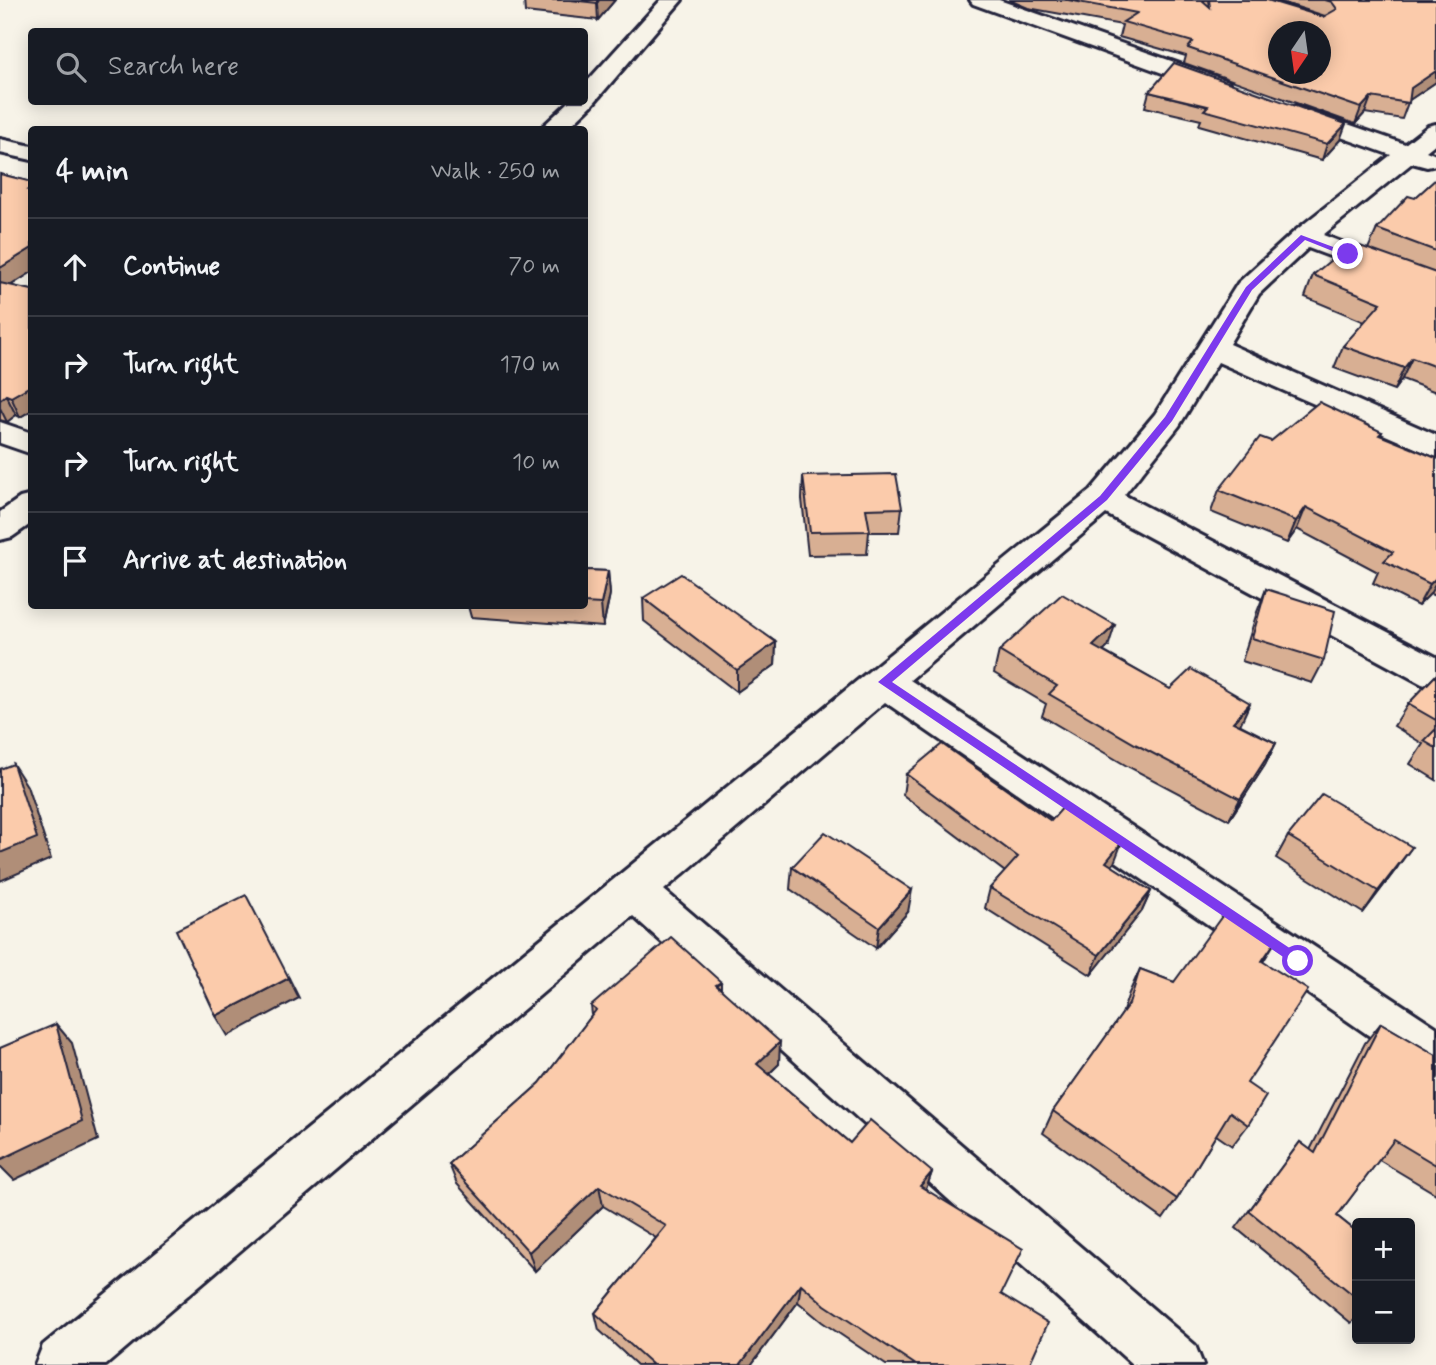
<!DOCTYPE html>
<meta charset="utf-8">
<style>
body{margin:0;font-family:Mynerve,sans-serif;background:#20242c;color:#f1f3f6}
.controls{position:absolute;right:21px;bottom:21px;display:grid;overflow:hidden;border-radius:7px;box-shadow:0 4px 18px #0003}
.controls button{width:63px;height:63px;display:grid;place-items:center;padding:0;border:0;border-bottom:2px solid #363941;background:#171b24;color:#f1f3f6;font:35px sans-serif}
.compass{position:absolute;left:1268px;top:21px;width:63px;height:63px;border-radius:50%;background:#171b24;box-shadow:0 4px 18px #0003;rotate:193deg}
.stop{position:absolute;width:21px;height:21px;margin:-16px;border:5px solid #7c3aed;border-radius:50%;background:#fff}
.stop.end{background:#7c3aed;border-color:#fff;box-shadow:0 2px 7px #0008}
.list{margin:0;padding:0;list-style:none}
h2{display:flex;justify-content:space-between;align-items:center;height:91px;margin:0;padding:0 28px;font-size:30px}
h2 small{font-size:23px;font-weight:400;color:#9ea1a6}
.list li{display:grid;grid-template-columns:46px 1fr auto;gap:21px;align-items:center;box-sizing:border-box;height:98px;padding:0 28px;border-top:2px solid #363941}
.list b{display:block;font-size:26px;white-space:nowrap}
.list em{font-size:23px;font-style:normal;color:#9ea1a6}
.icon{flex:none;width:38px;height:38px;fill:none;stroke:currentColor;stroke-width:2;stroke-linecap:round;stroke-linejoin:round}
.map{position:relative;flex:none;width:1436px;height:1365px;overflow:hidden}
.search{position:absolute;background:#171b24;box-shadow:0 4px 18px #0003;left:28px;top:28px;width:560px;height:77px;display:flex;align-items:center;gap:18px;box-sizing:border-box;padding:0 24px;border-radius:7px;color:#9ea1a6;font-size:26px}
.panel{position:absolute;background:#171b24;box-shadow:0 4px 18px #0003;left:28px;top:126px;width:560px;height:483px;border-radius:7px}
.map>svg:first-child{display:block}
</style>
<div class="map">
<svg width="1436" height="1365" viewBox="0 0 1436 1365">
<rect width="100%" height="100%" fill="#f7f3e8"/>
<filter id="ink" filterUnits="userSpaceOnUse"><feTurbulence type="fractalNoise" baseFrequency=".0143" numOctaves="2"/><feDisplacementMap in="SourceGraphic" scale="14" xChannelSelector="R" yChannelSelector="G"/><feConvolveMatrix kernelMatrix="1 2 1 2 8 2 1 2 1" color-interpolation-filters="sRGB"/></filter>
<g filter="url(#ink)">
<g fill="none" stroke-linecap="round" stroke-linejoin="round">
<!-- minor casing -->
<g stroke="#22223b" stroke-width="6">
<g id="minor">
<polygon points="970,0 999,0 1228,81 1231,86 1228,91 1212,91 973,4"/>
<polygon points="1296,106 1405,144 1428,126 1436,124 1436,143 1426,151 1436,155 1436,165 1427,167 1412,163 1323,235 1436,278 1436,296 1308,248 1259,294 1229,344 1436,435 1436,457 1218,362 1179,426 1124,495 1436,657 1436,688 1422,684 1106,514 910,680 1436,1027 1436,1077 1419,1070 885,702 664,890 1195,1345 1203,1365 1133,1365 633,916 106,1365 35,1365 43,1345 1091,490 1155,414 1238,283 1295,231 1391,155 1288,118 1284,113 1288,108"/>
<polygon points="0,139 32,146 32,160 0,153"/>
<polygon points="0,422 32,433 32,454 0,443"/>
</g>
</g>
<!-- tertiary casing -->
<g stroke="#22223b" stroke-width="6">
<g id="tertiary">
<polygon points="661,0 682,0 592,105 566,130 539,130 569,102 584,102 584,85"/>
<polygon points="32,495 32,523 12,537 0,540 0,512 20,498"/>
</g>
</g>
<!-- minor -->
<use href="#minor" fill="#f7f3e8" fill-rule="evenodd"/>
<!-- tertiary -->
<use href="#tertiary" fill="#f7f3e8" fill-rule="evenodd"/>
</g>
<!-- wall -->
<g fill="#d8af93" stroke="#22223b" stroke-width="2">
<polygon points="524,0 615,0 598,20 525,12"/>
<polygon points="1009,0 1202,0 1204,2 1204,0 1268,0 1323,17 1325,16 1275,0 1436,0 1436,82 1409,100 1402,119 1365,113 1355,124 1184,63 1186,56 1119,37 1122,25 1028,8"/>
<polygon points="1149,92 1340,140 1322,160 1199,125 1201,120 1145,107"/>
<polygon points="0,174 32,182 32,272 10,286 32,290 32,410 20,417 16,415 7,422 0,420"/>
<polygon points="1436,179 1436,392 1402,379 1394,390 1334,368 1343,346 1365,322 1305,297 1313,275 1354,252 1368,249 1377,229 1415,198"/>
<polygon points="1382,432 1381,435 1436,458 1436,596 1430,594 1418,606 1373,583 1378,572 1297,529 1287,543 1211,512 1219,490 1271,441"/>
<polygon points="803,476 902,508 899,532 869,532 867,554 808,555 802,499"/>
<polygon points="584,570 608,571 610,594 603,627 471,617 468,606 584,606"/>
<polygon points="1266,589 1324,660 1312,683 1242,661 1257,612"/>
<polygon points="643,598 776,642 775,665 737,692 644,621"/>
<polygon points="1108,647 1103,651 1170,689 1276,743 1265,765 1229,820 1127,766 1042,716 1046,704 994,673 999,651"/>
<polygon points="1436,675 1436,780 1410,764 1423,744 1394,726 1408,704"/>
<polygon points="906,774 1051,821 1114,863 1112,866 1151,891 1142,911 1091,975 985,908 990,888 1005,872 903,795"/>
<polygon points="1288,836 1397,868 1363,913 1276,858"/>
<polygon points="792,867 908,912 876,948 790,889"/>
<polygon points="1275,942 1263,962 1247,1083 1248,1125 1232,1146 1216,1135 1177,1199 1163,1219 1043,1133 1053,1111 1122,1014 1129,993 1140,969 1174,982"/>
<polygon points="721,982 721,989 779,1064 769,1074 850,1143 932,1172 926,1189 1001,1294 1029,1365 886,1365 822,1322 798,1302 751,1365 637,1365 599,1330 595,1313 656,1238 603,1206 535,1271 457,1184 449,1164 540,1083 592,1015 591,1006"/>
<polygon points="1381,1023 1436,1055 1436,1194 1379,1160 1337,1216 1357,1232 1357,1318 1351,1323 1236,1228 1300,1142 1310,1150 1365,1043"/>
</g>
<!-- shaded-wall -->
<g fill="#b08e78" stroke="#22223b" stroke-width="2">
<polygon points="599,0 615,0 598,20 597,3"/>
<polygon points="1436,71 1436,82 1405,103 1411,88"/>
<polygon points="1371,97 1365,113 1355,124 1361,108"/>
<polygon points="1346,124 1340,140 1322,160 1327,144"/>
<polygon points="32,248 32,272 0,292 0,268"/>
<polygon points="1412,358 1402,379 1394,390 1404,368"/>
<polygon points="32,385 32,410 20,417 11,397"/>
<polygon points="6,395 16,415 7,422 0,408 0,400"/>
<polygon points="1306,507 1297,529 1287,543 1296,521"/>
<polygon points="608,571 610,594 603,627 601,604"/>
<polygon points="1436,578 1436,583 1430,594 1418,606 1430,584"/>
<polygon points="1115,625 1108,647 1086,668 1093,646"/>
<polygon points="776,642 775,665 737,692 737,670"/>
<polygon points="1250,703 1240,725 1223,744 1233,722"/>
<polygon points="1276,743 1265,765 1229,820 1240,799"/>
<polygon points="13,764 27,786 51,859 0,881 0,853"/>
<polygon points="1122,842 1114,863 1098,882 1106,862"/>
<polygon points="1412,847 1397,868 1363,913 1378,891"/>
<polygon points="912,890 908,912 876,948 879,927"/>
<polygon points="1151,891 1142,911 1091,975 1099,955"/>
<polygon points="289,978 299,998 228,1036 216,1016"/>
<polygon points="56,1024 72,1043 98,1140 14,1180 0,1166 0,1160"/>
<polygon points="780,1042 779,1064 756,1086 757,1064"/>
<polygon points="932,1172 925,1192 920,1186"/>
<polygon points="599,1186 603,1206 535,1271 529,1252"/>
<polygon points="801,1284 798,1302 751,1365 740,1365"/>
</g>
<!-- building -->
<g fill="#fbcbab" stroke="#22223b" stroke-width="2" fill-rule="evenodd">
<polygon points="570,0 599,0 597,3"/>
<path d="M1068,0H1202L1210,7L1209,0H1267L1323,17L1337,9L1332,2L1325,0H1436V71L1411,88L1409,103L1371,97L1361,108L1188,48L1193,42L1123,22L1137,13ZM1278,32H1320V74H1278Z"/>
<polygon points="1174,63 1346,124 1327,144 1204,110 1208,106 1149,92"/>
<polygon points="0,174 32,182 32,188 28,190 32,191 32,248 0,268"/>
<polygon points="1436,179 1436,251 1377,229 1408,196 1415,198"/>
<polygon points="1360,246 1436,273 1436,367 1412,358 1404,368 1343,346 1381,303 1313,275 1344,249 1354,252"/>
<polygon points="0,283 32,290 32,385 11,397 6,395 0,400"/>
<polygon points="1319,402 1382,432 1379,435 1436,458 1436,578 1430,584 1384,561 1393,552 1306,507 1296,521 1219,490 1260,437 1271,441"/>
<polygon points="896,474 902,508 866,509 870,531 810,532 803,476"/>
<polygon points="584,570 608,571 601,604 584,603"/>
<polygon points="681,574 776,642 737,670 643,598"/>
<polygon points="1266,589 1335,611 1324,660 1252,638"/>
<polygon points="1062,594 1115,625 1093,646 1170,689 1191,669 1250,703 1233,722 1276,743 1240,799 1135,744 1049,694 1057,686 999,651"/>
<polygon points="1436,675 1436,720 1408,704"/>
<polygon points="1436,729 1436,748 1424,741"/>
<polygon points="942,744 1051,821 1064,806 1122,842 1106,862 1151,891 1099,955 990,888 1018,857 906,774"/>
<polygon points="13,764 37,838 0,853 0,769"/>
<polygon points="1322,794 1412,847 1378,891 1288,836"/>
<polygon points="825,832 912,890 879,927 792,867"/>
<polygon points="246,895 289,978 216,1016 176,930"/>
<polygon points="1225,912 1275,942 1262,961 1308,990 1247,1083 1266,1096 1248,1125 1230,1112 1177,1199 1053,1111 1129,1004 1140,969 1174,982"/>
<polygon points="671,937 721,982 716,985 780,1042 757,1064 850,1143 870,1120 932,1172 920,1186 1023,1249 1001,1294 1048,1323 1029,1365 916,1365 825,1305 801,1284 740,1365 653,1365 595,1313 666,1226 599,1186 529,1252 449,1164 540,1083 596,1010 591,1006"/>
<polygon points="1381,1023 1436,1055 1436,1165 1394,1140 1337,1216 1357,1232 1357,1298 1249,1211 1300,1142 1315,1153"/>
<polygon points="56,1024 82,1121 0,1160 0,1048"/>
</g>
</g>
<!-- route -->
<polygon fill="#7c3aed" points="1301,235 1352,254 1345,256 1305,240 1252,290 1172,421 1107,500 892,682 1303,957 1305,961 1298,967 878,682 1100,496 1165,417 1246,287"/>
</svg>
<div class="controls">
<button>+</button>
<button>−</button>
</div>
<svg class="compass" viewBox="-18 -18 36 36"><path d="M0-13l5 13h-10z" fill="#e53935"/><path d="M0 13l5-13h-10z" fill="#9ea1a6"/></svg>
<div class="stop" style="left:1298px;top:961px"></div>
<div class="stop end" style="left:1348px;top:254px"></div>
<div class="search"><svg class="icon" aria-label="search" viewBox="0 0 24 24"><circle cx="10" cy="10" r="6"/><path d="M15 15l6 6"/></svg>Search here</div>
<section class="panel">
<h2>4 min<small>Walk · 250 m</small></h2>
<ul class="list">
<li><svg class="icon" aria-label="ahead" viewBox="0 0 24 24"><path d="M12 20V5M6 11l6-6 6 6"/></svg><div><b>Continue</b></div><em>70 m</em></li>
<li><svg class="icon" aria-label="right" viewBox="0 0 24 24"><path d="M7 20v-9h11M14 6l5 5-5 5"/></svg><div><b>Turn right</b></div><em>170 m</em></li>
<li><svg class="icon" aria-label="right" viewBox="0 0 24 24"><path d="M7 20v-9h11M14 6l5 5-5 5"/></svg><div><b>Turn right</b></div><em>10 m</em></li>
<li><svg class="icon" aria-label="arrive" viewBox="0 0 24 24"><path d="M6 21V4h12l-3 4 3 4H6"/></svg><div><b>Arrive at destination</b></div></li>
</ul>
</section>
</div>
